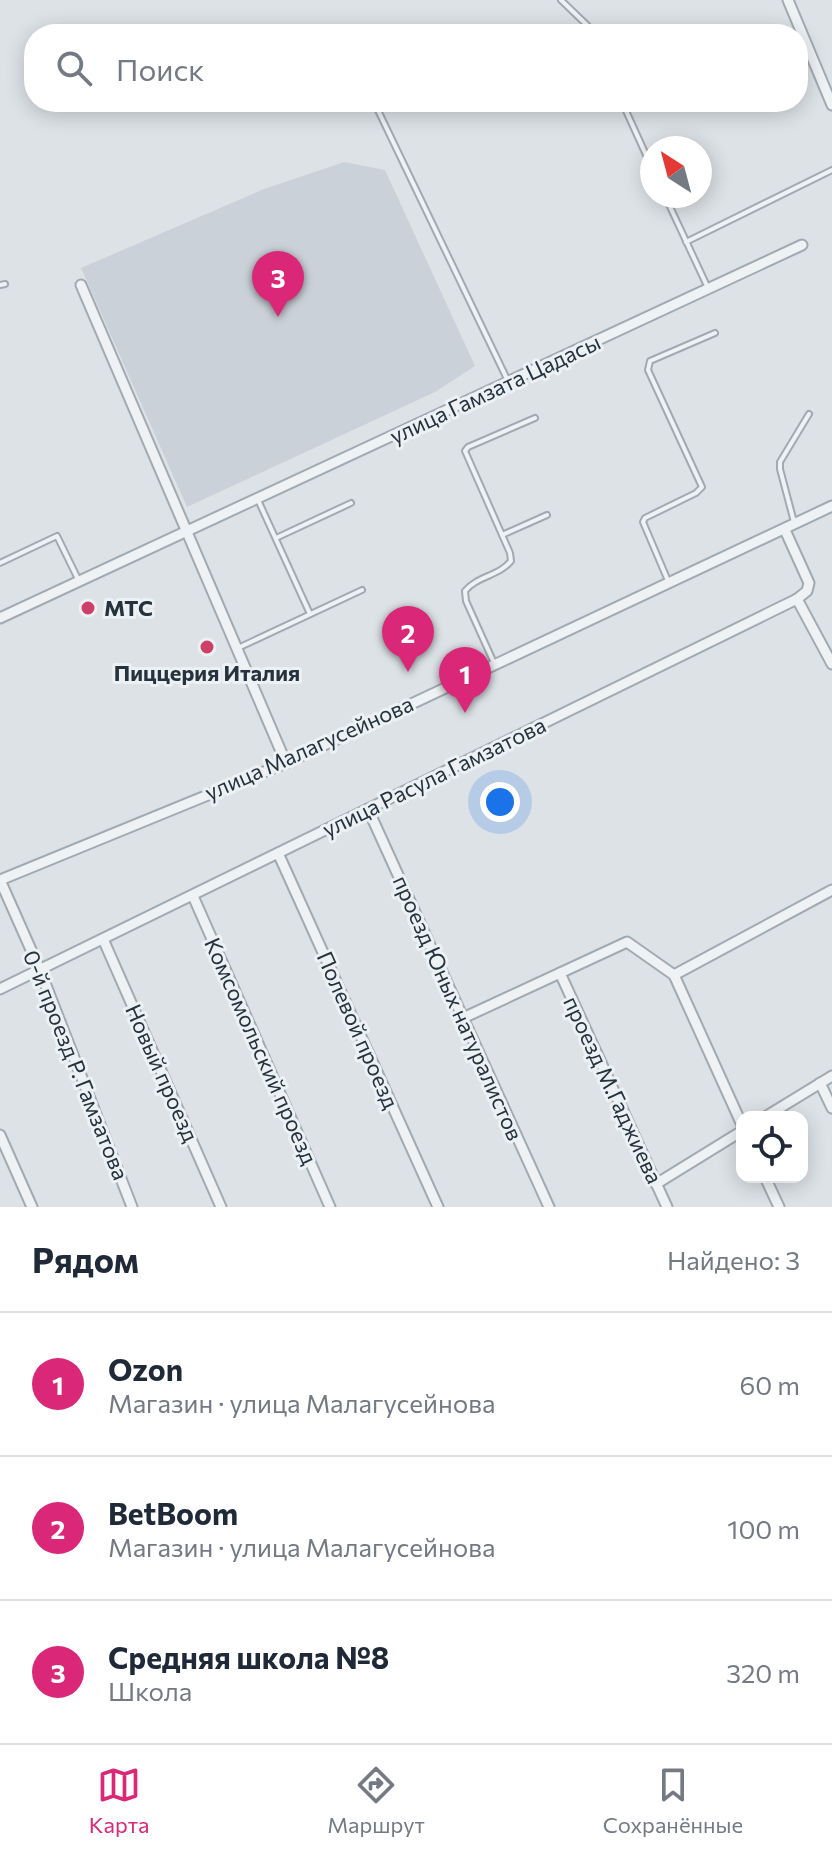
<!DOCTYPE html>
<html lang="ru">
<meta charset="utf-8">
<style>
body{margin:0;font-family:Commissioner,sans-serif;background:#f6f6f7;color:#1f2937}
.controls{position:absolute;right:24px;bottom:24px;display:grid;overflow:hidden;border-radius:16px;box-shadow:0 4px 20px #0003}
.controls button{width:72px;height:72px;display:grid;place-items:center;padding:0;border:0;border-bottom:2px solid #e0e1e3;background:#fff;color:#1f2937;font:40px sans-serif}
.compass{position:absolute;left:640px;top:136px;width:72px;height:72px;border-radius:50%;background:#fff;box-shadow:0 4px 20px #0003;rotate:324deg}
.you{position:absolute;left:500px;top:802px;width:28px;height:28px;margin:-20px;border:6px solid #fff;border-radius:50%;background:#1a73e8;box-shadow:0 0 0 12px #1a73e833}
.badge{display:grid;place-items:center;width:52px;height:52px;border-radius:50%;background:#db2777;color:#fff;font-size:26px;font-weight:700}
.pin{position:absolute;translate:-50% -66px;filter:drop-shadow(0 2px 4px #0008)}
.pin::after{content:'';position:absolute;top:42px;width:28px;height:24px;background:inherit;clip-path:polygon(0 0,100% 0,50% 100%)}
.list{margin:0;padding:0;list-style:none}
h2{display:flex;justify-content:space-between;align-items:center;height:104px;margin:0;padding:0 32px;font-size:34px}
h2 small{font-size:26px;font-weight:400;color:#747a83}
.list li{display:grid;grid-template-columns:52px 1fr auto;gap:24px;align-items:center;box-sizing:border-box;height:144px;padding:0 32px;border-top:2px solid #e0e1e3}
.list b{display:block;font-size:30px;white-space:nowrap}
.list p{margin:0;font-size:26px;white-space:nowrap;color:#747a83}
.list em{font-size:26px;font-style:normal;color:#747a83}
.icon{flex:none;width:44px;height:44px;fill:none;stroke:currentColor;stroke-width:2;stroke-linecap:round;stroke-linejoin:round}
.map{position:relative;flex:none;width:832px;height:1207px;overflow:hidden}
.search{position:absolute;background:#fff;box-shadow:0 4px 20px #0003;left:24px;right:24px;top:24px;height:88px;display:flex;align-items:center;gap:20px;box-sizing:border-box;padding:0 28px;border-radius:32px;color:#747a83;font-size:30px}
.sheet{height:536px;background:#fff}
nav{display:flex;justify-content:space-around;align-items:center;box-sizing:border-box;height:112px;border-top:2px solid #e0e1e3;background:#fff;font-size:22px;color:#747a83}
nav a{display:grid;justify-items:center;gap:4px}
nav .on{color:#db2777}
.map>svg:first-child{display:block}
</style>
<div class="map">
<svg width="832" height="1207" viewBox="0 0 832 1207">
<rect width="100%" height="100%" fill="#dde2e7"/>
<!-- built -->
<polygon fill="#cbd1d9" points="344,162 385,170 475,366 435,392 187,507 81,268 264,189"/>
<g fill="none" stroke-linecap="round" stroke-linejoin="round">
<!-- service casing -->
<g stroke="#a2aab1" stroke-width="8">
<g id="service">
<polyline points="561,0 588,26 592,34"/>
<polyline points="374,102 508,381"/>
<polyline points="622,102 652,168"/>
<polyline points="665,196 708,288"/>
<polyline points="686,242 832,170"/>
<polyline points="0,285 5,284"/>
<polyline points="258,500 310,614"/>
<polyline points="794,522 780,469 780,462 809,414"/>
<polyline points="502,535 547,515"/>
<polyline points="276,538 351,503"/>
<polyline points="0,563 57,536 78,579"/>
<polyline points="669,583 643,522 645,518 696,493 702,487 648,370 650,361 715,333"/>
<polyline points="238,648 362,590"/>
<path d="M494,663L466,601L465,591C477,576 499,576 511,561L510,553L465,451L468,447L535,418"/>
</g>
</g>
<!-- minor casing -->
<g stroke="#a2aab1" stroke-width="13">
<g id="minor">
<polyline points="788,0 832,105"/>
<polyline points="81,285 286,763"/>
<polyline points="797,599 832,664"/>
<polyline points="0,618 802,245"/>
<polyline points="368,809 549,1207"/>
<polyline points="278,853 438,1207"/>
<polyline points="0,880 286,763 832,506"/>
<polyline points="0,880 40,970 132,1207"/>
<polyline points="193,896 330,1207"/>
<polyline points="103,939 221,1207"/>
<polyline points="560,973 667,1207"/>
<polyline points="674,975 742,1125"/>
<polyline points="0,989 797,599 807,591 809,583 785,530"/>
<polyline points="463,1018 627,942 674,975 832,890"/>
<polyline points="820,1083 832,1108"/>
<polyline points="765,1117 832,1076"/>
<polyline points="0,1135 32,1207"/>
<polyline points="765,1177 779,1207"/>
<polyline points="656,1184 742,1131"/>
</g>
</g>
<!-- service -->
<use href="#service" stroke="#eff2f5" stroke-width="4"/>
<!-- minor -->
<use href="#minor" stroke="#eff2f5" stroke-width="9"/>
</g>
<!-- markers -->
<g fill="#cd4169" stroke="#ecf1f4" stroke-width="3">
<circle cx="88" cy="608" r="8"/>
<circle cx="207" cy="647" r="8"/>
</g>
<g text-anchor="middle" stroke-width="6" stroke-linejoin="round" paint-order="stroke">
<!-- street labels -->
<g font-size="22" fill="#26323d" stroke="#ecf1f4">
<text transform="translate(495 389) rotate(-25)" y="8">улица Гамзата Цадасы</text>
<text transform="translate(309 748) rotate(-24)" y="8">улица Малагусейнова</text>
<text transform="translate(434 777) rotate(-26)" y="8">улица Расула Гамзатова</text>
<text transform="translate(458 1008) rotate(66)" y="8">проезд Юных натуралистов</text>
<text transform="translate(358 1030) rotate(66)" y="8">Полевой проезд</text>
<text transform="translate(261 1051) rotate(66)" y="8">Комсомольский проезд</text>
<text transform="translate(76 1065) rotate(68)" y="8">0-й проезд Р. Гамзатова</text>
<text transform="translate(162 1073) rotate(66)" y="8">Новый проезд</text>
<text transform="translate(613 1090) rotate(65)" y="8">проезд М.Гаджиева</text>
</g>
<!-- poi labels -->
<g font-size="22" font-weight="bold" fill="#26323d" stroke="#ecf1f4" text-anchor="start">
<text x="104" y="616">МТС</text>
<text x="207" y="681" text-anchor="middle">Пиццерия Италия</text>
</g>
</g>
</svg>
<div class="controls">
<button><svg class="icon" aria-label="locate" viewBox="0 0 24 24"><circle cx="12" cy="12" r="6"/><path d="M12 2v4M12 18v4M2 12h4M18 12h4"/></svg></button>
</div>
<svg class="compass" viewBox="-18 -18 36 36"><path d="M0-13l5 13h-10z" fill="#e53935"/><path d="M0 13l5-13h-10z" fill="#747a83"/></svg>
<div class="you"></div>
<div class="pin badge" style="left:465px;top:713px">1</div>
<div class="pin badge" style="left:408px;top:672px">2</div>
<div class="pin badge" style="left:278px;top:317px">3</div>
<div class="search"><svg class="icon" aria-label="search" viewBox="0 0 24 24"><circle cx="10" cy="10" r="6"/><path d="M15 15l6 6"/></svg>Поиск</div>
</div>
<section class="sheet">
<h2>Рядом<small>Найдено: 3</small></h2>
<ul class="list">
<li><span class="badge">1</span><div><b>Ozon</b><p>Магазин · улица Малагусейнова</p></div><em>60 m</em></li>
<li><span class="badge">2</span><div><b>BetBoom</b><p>Магазин · улица Малагусейнова</p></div><em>100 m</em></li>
<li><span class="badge">3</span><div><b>Средняя школа №8</b><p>Школа</p></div><em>320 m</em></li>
</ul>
</section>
<nav>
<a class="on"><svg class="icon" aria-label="map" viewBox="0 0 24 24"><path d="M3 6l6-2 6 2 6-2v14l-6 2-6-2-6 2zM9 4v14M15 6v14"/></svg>Карта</a>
<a><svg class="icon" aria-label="directions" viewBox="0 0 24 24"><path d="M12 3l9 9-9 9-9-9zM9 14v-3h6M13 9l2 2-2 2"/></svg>Маршрут</a>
<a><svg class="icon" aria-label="saved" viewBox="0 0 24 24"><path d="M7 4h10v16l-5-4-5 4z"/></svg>Сохранённые</a>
</nav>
